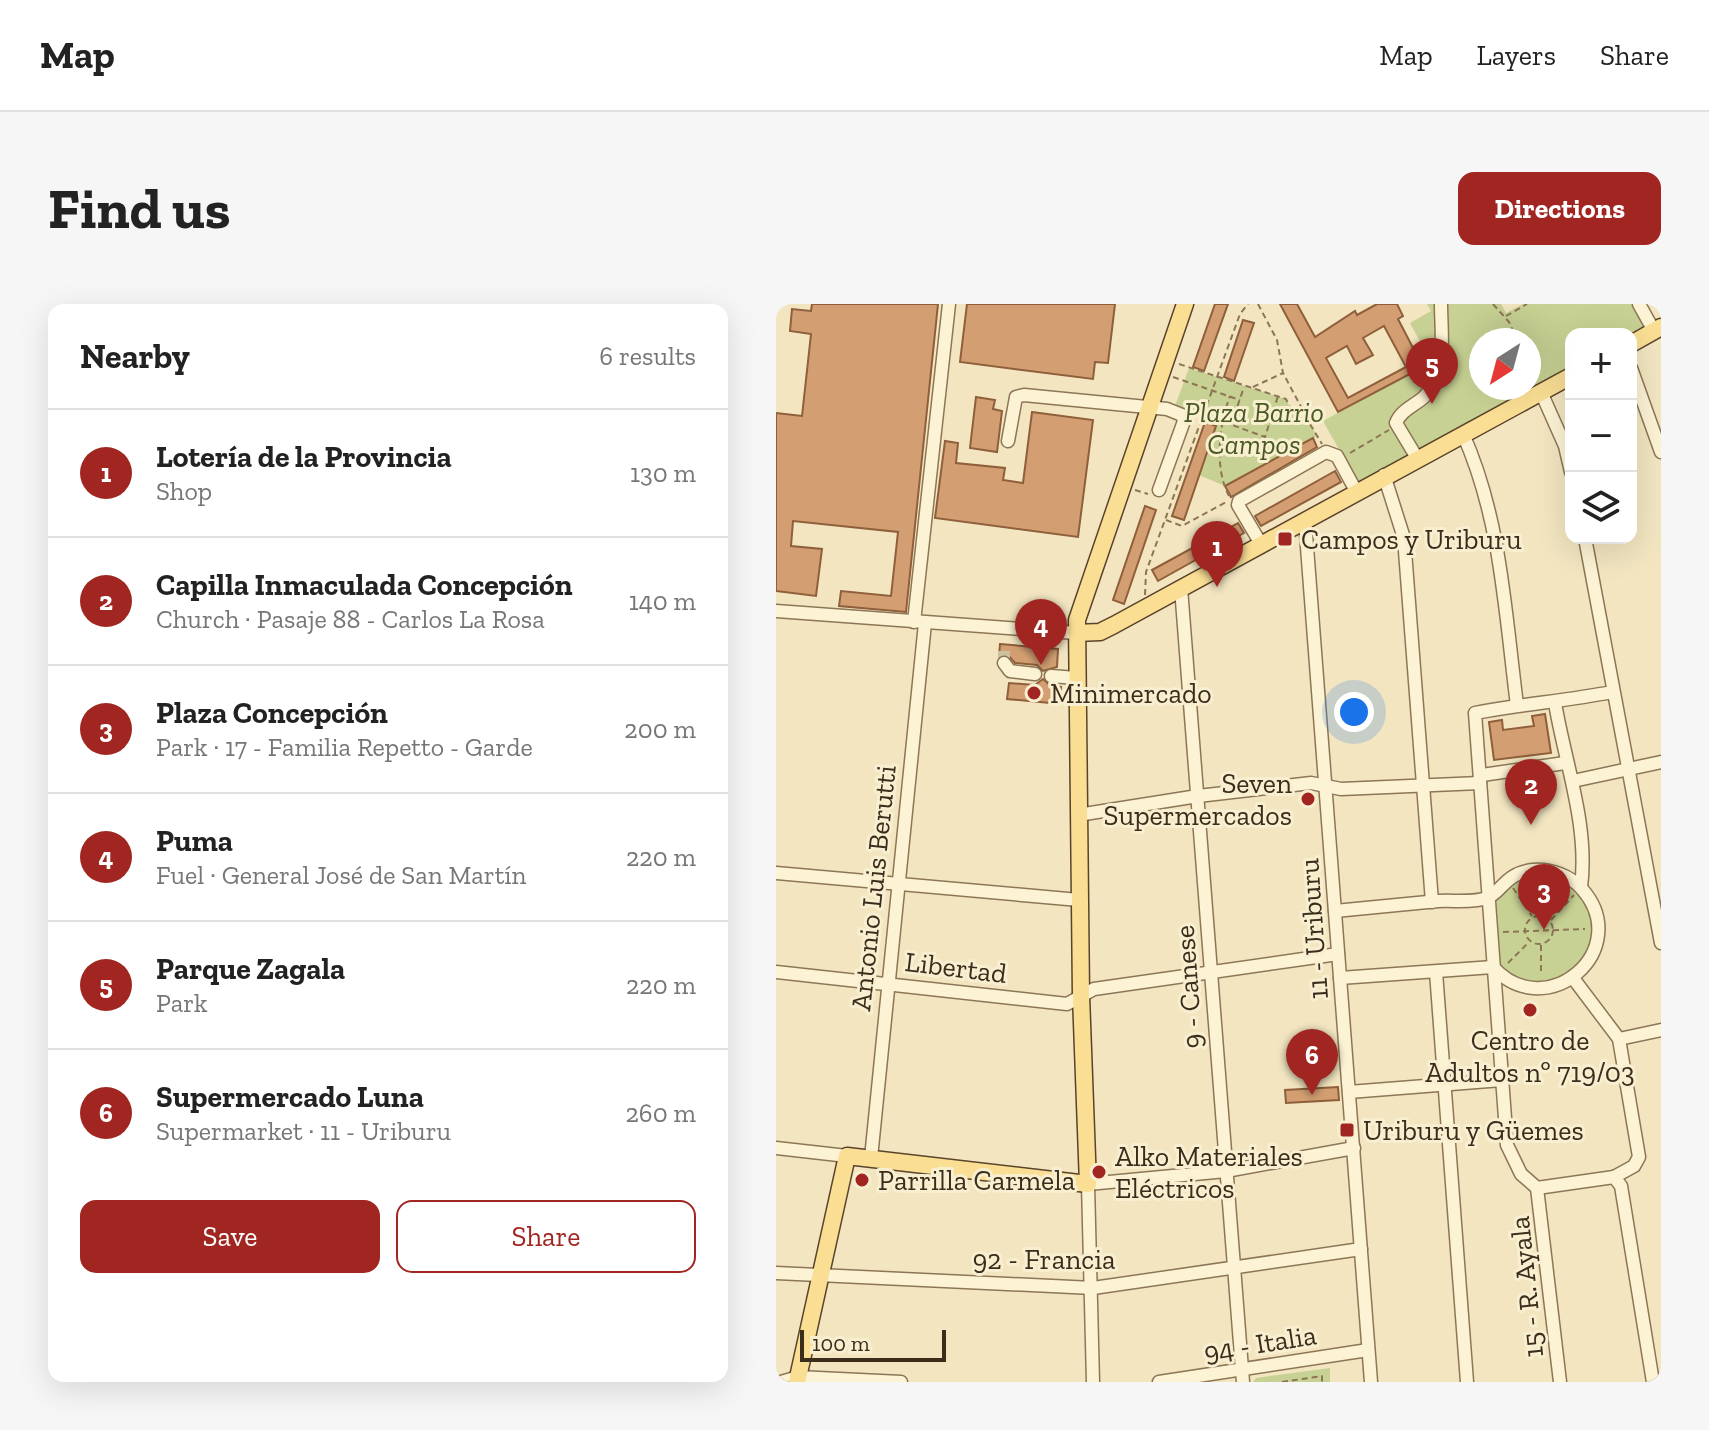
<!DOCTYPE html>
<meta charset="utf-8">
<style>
body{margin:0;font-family:"Zilla Slab",serif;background:#f6f6f6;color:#222}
.controls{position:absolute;right:24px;top:24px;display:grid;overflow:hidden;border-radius:16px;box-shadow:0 8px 32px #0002}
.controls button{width:72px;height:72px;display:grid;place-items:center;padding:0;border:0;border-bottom:2px solid #e0e0e0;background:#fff;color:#222;font:40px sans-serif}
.compass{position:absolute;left:693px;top:24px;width:72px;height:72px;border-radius:50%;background:#fff;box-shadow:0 8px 32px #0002;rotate:216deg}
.scale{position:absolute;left:24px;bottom:20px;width:146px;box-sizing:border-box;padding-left:8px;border:4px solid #3b2c1c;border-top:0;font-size:22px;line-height:28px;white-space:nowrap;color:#3b2c1c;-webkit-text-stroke:6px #f8efd0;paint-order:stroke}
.you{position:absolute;left:578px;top:408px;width:28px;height:28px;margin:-20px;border:6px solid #fff;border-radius:50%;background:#1a73e8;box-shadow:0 0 0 12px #1a73e833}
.badge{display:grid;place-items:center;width:52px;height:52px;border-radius:50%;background:#a12621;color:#fff;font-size:26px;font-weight:700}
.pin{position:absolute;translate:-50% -66px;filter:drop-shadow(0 2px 4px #0008)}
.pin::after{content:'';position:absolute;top:42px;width:28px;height:24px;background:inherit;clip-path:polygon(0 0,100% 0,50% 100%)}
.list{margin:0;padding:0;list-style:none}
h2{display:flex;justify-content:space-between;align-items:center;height:104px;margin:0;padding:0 32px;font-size:34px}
h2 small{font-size:26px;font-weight:400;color:#767676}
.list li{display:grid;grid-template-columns:52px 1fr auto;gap:24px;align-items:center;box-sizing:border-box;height:128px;padding:0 32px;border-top:2px solid #e0e0e0}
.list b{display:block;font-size:30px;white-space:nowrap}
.list p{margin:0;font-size:26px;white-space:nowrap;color:#767676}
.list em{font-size:26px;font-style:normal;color:#767676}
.actions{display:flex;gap:16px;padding:24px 32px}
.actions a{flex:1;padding:18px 0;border:2px solid #a12621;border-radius:16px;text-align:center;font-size:28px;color:#a12621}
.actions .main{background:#a12621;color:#fff}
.icon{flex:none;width:44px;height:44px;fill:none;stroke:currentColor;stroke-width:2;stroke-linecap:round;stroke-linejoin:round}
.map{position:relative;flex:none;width:885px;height:1078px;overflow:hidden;border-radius:16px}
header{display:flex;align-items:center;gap:48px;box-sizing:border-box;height:112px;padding:0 40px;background:#fff;border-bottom:2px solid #e0e0e0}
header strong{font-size:38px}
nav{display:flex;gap:44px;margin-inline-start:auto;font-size:28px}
.intro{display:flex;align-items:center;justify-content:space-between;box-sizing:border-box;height:192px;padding:0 48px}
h1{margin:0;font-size:56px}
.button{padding:20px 36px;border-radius:16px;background:#a12621;color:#fff;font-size:28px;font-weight:700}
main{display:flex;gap:48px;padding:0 48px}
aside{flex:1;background:#fff;border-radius:16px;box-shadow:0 8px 32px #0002}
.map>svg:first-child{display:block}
</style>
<header>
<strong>Map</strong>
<nav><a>Map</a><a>Layers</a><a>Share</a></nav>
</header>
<div class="intro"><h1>Find us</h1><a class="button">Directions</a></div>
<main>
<aside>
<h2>Nearby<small>6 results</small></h2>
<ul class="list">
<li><span class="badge">1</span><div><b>Lotería de la Provincia</b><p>Shop</p></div><em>130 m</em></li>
<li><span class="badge">2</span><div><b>Capilla Inmaculada Concepción</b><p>Church · Pasaje 88 - Carlos La Rosa</p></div><em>140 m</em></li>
<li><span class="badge">3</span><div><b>Plaza Concepción</b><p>Park · 17 - Familia Repetto - Garde</p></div><em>200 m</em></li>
<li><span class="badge">4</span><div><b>Puma</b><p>Fuel · General José de San Martín</p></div><em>220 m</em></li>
<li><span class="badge">5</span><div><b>Parque Zagala</b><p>Park</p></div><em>220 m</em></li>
<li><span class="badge">6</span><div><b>Supermercado Luna</b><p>Supermarket · 11 - Uriburu</p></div><em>260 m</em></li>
</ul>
<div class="actions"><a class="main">Save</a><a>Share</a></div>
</aside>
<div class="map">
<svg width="885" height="1078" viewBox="0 0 885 1078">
<rect width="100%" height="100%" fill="#f2e5c0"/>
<!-- green -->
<g fill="#c7d193" fill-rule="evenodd">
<path d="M651,0H725L730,9L747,0H858L871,24L855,33V30H795V67L582,179L547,117L655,58L634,19L655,7ZM705,36H753V84H705Z"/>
<polygon points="413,64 510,95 517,110 531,115 541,132 449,182 423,171 440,122 429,118 430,113 399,102"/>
<polygon points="740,571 791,573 822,617 815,654 769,684 722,668 713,594"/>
<polygon points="554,1064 554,1078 477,1078 480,1074"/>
</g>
<!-- building -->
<g fill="#d39f72" stroke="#8e5f3a" stroke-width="2" fill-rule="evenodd">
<polygon points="36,0 162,0 130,308 63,302 65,287 115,292 122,228 17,217 15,242 46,245 40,292 0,287 0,109 26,112 35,30 14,27 16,5 35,7"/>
<polygon points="191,0 339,0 332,59 319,58 317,75 184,58"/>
<polygon points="439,0 452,0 428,67 417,63"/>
<path d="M504,0H521L539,33L579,7L581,11L601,0H621L627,12L622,15L647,63L562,108ZM608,22L630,63L572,94L550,54L571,42L580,60L597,51L587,34Z"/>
<polygon points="467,16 478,19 458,77 448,73"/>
<polygon points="200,93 219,96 217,105 226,107 221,148 194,144"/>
<polygon points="256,108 317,116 302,233 159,214 169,137 182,139 180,159 229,164 227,176 247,179"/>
<polygon points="429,118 440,122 408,216 396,212"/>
<polygon points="537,134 541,143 455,193 449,182"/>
<polygon points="559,167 565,178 485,222 479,212"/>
<polygon points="369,202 380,206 348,300 337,296"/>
<polygon points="462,219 468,229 382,277 376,266"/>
<polygon points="224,340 282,345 281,363 267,367 261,361 239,359 232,351 223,352"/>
<polygon points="267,375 275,382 285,383 284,400 231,395 233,379 259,381"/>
<polygon points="769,410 775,449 718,456 713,418 726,416 727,426 758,422 756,412"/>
<polygon points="562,783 563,796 510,799 509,786"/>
</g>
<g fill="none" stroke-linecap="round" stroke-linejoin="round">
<!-- minor-tunnel -->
<polyline stroke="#cdc09f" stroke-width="12" stroke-dasharray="12 6" stroke-linecap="butt" points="228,359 228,341"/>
<!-- minor casing -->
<g stroke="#8d7656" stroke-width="15">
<g id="minor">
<polyline points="863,0 878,27"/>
<polyline points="855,64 885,148"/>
<polyline points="765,88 789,142 795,168"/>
<path d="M687,130C725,215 729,308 741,401"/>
<polyline points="232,137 240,93 248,91 391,105 406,111 408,117 383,186"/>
<path d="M641,154L620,119C625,106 638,102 648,93C672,69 665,30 665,0"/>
<polyline points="608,171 628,234 656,598"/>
<polyline points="529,217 595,1078"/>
<polyline points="809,234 885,639"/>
<polyline points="485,240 462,201 463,197 550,148 561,152 580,187"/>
<polyline points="405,284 467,1078"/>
<polyline points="0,307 300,329"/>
<polyline points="138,318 173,0"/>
<polyline points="228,359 234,367 259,370"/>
<polyline points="275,372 300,374"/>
<path d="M779,399C789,459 813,522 805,583"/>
<polyline points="706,471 789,459"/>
<polyline points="797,477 885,458"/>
<polyline points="302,511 422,492 535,479 565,485 704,479"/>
<polyline points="0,569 303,596"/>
<path d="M559,607C593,604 628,600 662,597C677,596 698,599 711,594C726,588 729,569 757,566C774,564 795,572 806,585C859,645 771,722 717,663L564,674"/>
<polyline points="0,668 291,700 318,685 562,650"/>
<polyline points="660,668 691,1078"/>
<polyline points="797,674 843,735 863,853 858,862 838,873"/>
<polyline points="843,735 885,726"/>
<polyline points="573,788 726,776"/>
<polyline points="0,844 71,852"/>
<polyline points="95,854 149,319"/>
<polyline points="838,873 845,882 877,1078"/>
<path d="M761,884L745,870L731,841L699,409C745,400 790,397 836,388"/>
<polyline points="761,884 784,1078"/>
<polyline points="761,884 838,873"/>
<polyline points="0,969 317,984 585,945"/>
<polyline points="5,1078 22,1073 125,1078"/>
<polyline points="317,1078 312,880 450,867 578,844"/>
<polyline points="383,1078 592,1046"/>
</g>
</g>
<!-- major casing -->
<g stroke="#5a432b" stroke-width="19">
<g id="major">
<polyline points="855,40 885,23"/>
<polyline points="300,329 324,328 338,321 795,72"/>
<polyline points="21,1078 71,852 312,880 305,692 301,316 409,0"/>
</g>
</g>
<!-- path -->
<g stroke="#8d7656" stroke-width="2" stroke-dasharray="6 4" stroke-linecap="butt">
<polyline points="482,0 501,36 507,69 531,114"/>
<polyline points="717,0 733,18 741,36"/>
<polyline points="730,12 751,0"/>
<polyline points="403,60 510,95 517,110 531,115 546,140"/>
<polyline points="753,62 760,76"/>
<polyline points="397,73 464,96"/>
<polyline points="477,83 507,69"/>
<polyline points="429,111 489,133 502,92"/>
<polyline points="455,121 468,83"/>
<polyline points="574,149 613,126"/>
<polyline points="359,186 372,190"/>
<path d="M453,192C438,164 443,121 454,92"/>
<polyline points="390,216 406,222 452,197"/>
<polyline points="369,291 370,268 464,10 472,0"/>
<polyline points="737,584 756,612"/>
<polyline points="762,610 763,577"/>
<circle cx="763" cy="626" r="14"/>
<polyline points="775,616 798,591"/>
<polyline points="727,628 809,625"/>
<polyline points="765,641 765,671"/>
<polyline points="732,659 753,638"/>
<polyline points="506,1078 546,1072 546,1078"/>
</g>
<!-- minor -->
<use href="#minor" stroke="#fcf2d4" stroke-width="12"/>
<!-- major -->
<use href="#major" stroke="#f9de94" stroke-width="16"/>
</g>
<!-- markers -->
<g fill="#a12621" stroke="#f8efd0" stroke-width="3">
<rect x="501" y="227" width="16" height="16" rx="4"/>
<circle cx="258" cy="389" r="8"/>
<circle cx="532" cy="495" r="8"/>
<circle cx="754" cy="706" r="8"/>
<rect x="563" y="818" width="16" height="16" rx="4"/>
<circle cx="323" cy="868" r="8"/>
<circle cx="86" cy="876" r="8"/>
</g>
<g text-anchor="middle" stroke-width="6" stroke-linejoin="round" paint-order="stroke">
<!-- park labels -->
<g font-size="28" font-style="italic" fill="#485921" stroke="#f8efd0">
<text x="478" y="118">Plaza Barrio<tspan x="478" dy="32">Campos</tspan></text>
</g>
<!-- poi labels -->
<g font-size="28" fill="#3b2c1c" stroke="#f8efd0" text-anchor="start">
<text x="525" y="245">Campos y Uriburu</text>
<text x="274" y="399">Minimercado</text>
<text x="516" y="489" text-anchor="end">Seven<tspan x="516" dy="32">Supermercados</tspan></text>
<text x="754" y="746" text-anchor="middle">Centro de<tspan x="754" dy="32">Adultos nº 719/03</tspan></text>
<text x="587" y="836">Uriburu y Güemes</text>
<text x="339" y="862">Alko Materiales<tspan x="339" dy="32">Eléctricos</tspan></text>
<text x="102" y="886">Parrilla Carmela</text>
</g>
<!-- street labels -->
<g font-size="28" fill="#3b2c1c" stroke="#f8efd0">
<text transform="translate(97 584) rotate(-84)" y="10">Antonio Luis Berutti</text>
<text transform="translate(537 625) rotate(-94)" y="10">11 - Uriburu</text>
<text transform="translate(180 663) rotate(7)" y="10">Libertad</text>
<text transform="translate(412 683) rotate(-94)" y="10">9 - Canese</text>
<text x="268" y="965">92 - Francia</text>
<text transform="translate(750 983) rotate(-96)" y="10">15 - R. Ayala</text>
<text transform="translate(484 1039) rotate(-9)" y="10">94 - Italia</text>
</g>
</g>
</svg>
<div class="controls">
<button>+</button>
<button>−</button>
<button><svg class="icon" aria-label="layers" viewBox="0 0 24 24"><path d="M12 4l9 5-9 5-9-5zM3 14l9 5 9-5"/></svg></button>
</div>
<svg class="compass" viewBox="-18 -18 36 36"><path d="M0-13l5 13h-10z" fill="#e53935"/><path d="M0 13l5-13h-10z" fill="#767676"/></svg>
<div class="scale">100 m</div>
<div class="you"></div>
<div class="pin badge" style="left:441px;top:283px">1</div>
<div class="pin badge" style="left:755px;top:521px">2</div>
<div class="pin badge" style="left:768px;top:626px">3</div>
<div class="pin badge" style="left:265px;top:361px">4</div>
<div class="pin badge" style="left:656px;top:100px">5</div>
<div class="pin badge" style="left:536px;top:791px">6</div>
</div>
</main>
